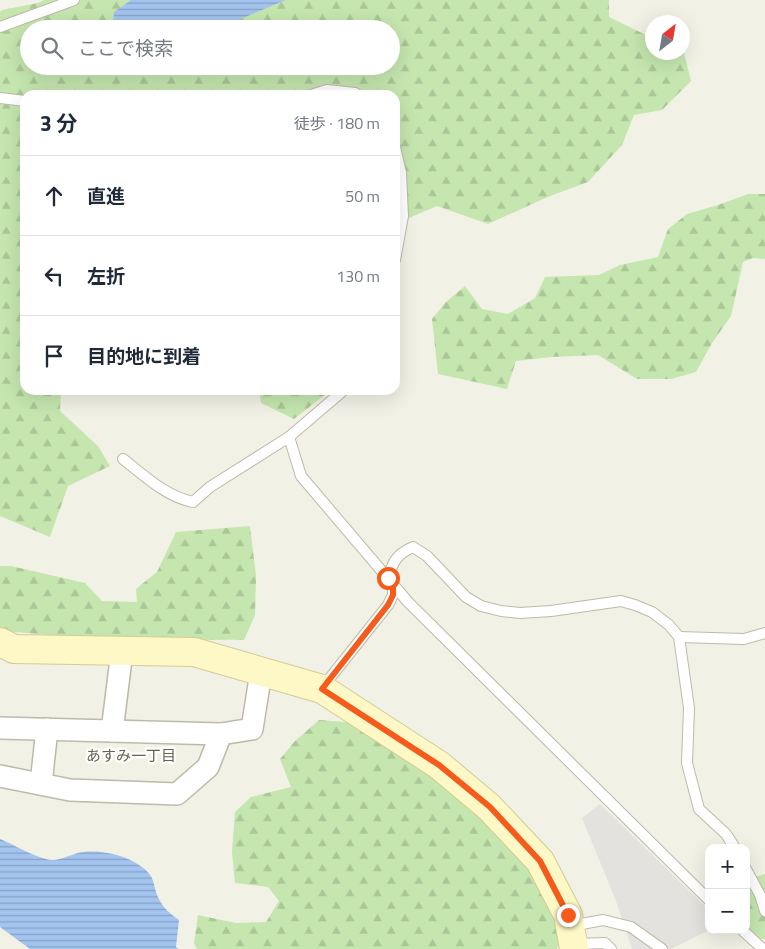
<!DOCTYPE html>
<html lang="ja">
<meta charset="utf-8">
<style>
body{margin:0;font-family:"Titillium Web","Noto Sans JP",sans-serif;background:#f2f2f3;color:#1f2937}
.controls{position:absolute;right:15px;bottom:15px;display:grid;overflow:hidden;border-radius:10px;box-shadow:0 5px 20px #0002}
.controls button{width:45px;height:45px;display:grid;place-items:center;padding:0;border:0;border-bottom:1px solid #e0e1e3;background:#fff;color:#1f2937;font:25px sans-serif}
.compass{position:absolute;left:645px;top:15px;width:45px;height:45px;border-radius:50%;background:#fff;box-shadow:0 5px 20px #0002;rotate:31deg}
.stop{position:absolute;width:15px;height:15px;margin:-11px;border:4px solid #f55b1a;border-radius:50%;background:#fff}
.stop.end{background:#f55b1a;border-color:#fff;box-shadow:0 1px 5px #0008}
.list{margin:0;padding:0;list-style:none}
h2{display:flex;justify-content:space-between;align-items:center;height:65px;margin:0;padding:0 20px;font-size:21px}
h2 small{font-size:16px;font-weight:400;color:#747a83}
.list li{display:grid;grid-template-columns:32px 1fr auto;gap:15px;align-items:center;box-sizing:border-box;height:80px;padding:0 20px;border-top:1px solid #e0e1e3}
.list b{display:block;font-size:19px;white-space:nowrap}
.list em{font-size:16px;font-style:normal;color:#747a83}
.icon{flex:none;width:28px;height:28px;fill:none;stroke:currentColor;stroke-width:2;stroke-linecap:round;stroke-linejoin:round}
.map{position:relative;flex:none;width:765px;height:949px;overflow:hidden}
.search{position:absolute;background:#fff;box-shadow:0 5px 20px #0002;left:20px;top:20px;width:380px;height:55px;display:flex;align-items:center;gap:12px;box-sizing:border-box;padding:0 18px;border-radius:28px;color:#747a83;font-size:19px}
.panel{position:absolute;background:#fff;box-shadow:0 5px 20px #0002;left:20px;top:90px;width:380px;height:305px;border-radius:15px}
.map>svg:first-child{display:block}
</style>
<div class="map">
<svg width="765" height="949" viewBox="0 0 765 949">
<defs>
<pattern id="forest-firs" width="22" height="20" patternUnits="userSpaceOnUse" patternTransform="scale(1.25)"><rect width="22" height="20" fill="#c5e6af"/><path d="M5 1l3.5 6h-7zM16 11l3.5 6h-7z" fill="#abc697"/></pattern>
<pattern id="water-rules" width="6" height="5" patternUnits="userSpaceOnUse" patternTransform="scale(1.25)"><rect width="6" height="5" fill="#a3c4ef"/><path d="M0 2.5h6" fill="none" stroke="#87a1c2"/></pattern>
</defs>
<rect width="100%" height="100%" fill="#f2f1e6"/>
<!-- forest -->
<g fill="url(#forest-firs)" fill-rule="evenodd">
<path d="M44,0H609V17L652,38V52L684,53L691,81L662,110L634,115L622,145L588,182L550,196L488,224L437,206L395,224V95H25V390H61L60,411L98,446L110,466L68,486L50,537L0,516V12L2,10L38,3ZM29,29H391V66H29Z"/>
<polygon points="748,194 765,194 765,259 753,258 743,262 731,316 712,343 696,372 671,379 637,379 598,355 551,357 516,361 507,389 438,374 432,319 446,302 465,286 482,309 508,314 535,298 545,277 599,275 620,265 658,257 668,229 687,214 718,205"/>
<polygon points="259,390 331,390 294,419 261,403"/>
<path d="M250,526L256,576L255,615L244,640C211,639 178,641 145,641C97,641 48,634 0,631V566H11L85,583L102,601L137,602L136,589L157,572L176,532Z"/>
<polygon points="319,720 358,723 435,771 504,835 523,864 557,901 561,935 557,949 197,949 194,943 198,915 236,923 266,922 279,901 268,887 235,883 232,852 235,812 251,797 291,787 280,759 295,741"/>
<polygon points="765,874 765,939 761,939 746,926 746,880"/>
</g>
<!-- parking -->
<polygon fill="#e3e2de" points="600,804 709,910 709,930 671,949 632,949 616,901 582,818"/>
<!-- water -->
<g fill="url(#water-rules)">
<polygon points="131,0 286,0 238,20 202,29 117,29 113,23 114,12"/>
<path d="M0,839C15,845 30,855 46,859C59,863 71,853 84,852C101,850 125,855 139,865C158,877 151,885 160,901C164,909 171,914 179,920L176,947L178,949H30L0,927Z"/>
</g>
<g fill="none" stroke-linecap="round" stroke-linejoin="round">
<!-- lane casing -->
<g stroke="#bebaa8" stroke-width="12">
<g id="lane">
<polyline points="0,27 74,0"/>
<polyline points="311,95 327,90 355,93 358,95"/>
<polyline points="0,98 25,101"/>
<polyline points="395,147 401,173 403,216 395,260"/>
<polyline points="289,437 301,476 408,602 709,900"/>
<path d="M123,459C145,476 165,496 193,502L210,487L289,437L344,390"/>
<path d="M388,578C393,561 397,554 413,547L427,556L466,597L481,606L501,611L520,613L551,611L621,601L635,605L652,612L669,625L679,637L689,708L687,763L699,809L726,834L735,848"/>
<polyline points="679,637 744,639 765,633"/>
<polyline points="322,688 388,605 393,595 393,584"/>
<polyline points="746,869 760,895 765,911"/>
<polyline points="571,926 603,920 631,927 662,949"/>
<polyline points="742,930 763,949"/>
<polyline points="574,944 605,943 611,949"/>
</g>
</g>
<!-- street casing -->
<g stroke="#bebaa8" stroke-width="24">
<g id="street">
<polyline points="0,728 221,734"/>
<polyline points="112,731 122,651"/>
<polyline points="0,776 70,790 177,794 208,767 221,734 252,729 261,672"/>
<polyline points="41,784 47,729"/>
</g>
</g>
<!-- secondary casing -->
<g stroke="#d2cb96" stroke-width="30">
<polyline id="secondary" points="0,642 14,649 194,652 322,689 439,765 489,807 540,861 568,915 574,949"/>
</g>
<!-- lane -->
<use href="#lane" stroke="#fff" stroke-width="10"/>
<!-- street -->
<use href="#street" stroke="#fff" stroke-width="21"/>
<!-- secondary -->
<use href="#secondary" stroke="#fdf8c5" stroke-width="28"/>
</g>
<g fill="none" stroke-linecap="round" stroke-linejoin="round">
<!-- route -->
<polyline stroke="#f55b1a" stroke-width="6" points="388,578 393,584 393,595 388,605 322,689 439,765 490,807 540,861 568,915"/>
</g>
<g text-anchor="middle" stroke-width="4.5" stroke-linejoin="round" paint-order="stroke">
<!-- neighbourhood labels -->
<g font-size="15" fill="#68614d" stroke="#fff">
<text x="131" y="761">あすみ一丁目</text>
</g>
</g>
</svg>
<div class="controls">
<button>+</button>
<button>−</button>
</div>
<svg class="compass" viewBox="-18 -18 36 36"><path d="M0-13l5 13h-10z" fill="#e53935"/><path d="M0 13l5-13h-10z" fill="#747a83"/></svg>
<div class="stop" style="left:388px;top:578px"></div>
<div class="stop end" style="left:568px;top:915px"></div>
<div class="search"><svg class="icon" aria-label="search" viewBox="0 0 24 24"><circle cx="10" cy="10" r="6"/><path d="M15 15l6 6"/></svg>ここで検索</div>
<section class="panel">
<h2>3 分<small>徒歩 · 180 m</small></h2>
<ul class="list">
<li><svg class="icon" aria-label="ahead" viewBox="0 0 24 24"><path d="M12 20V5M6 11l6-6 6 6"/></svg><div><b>直進</b></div><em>50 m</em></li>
<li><svg class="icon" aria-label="left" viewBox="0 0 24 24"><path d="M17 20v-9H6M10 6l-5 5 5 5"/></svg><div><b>左折</b></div><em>130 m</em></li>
<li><svg class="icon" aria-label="arrive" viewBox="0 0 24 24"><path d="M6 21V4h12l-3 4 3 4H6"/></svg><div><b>目的地に到着</b></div></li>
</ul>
</section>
</div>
